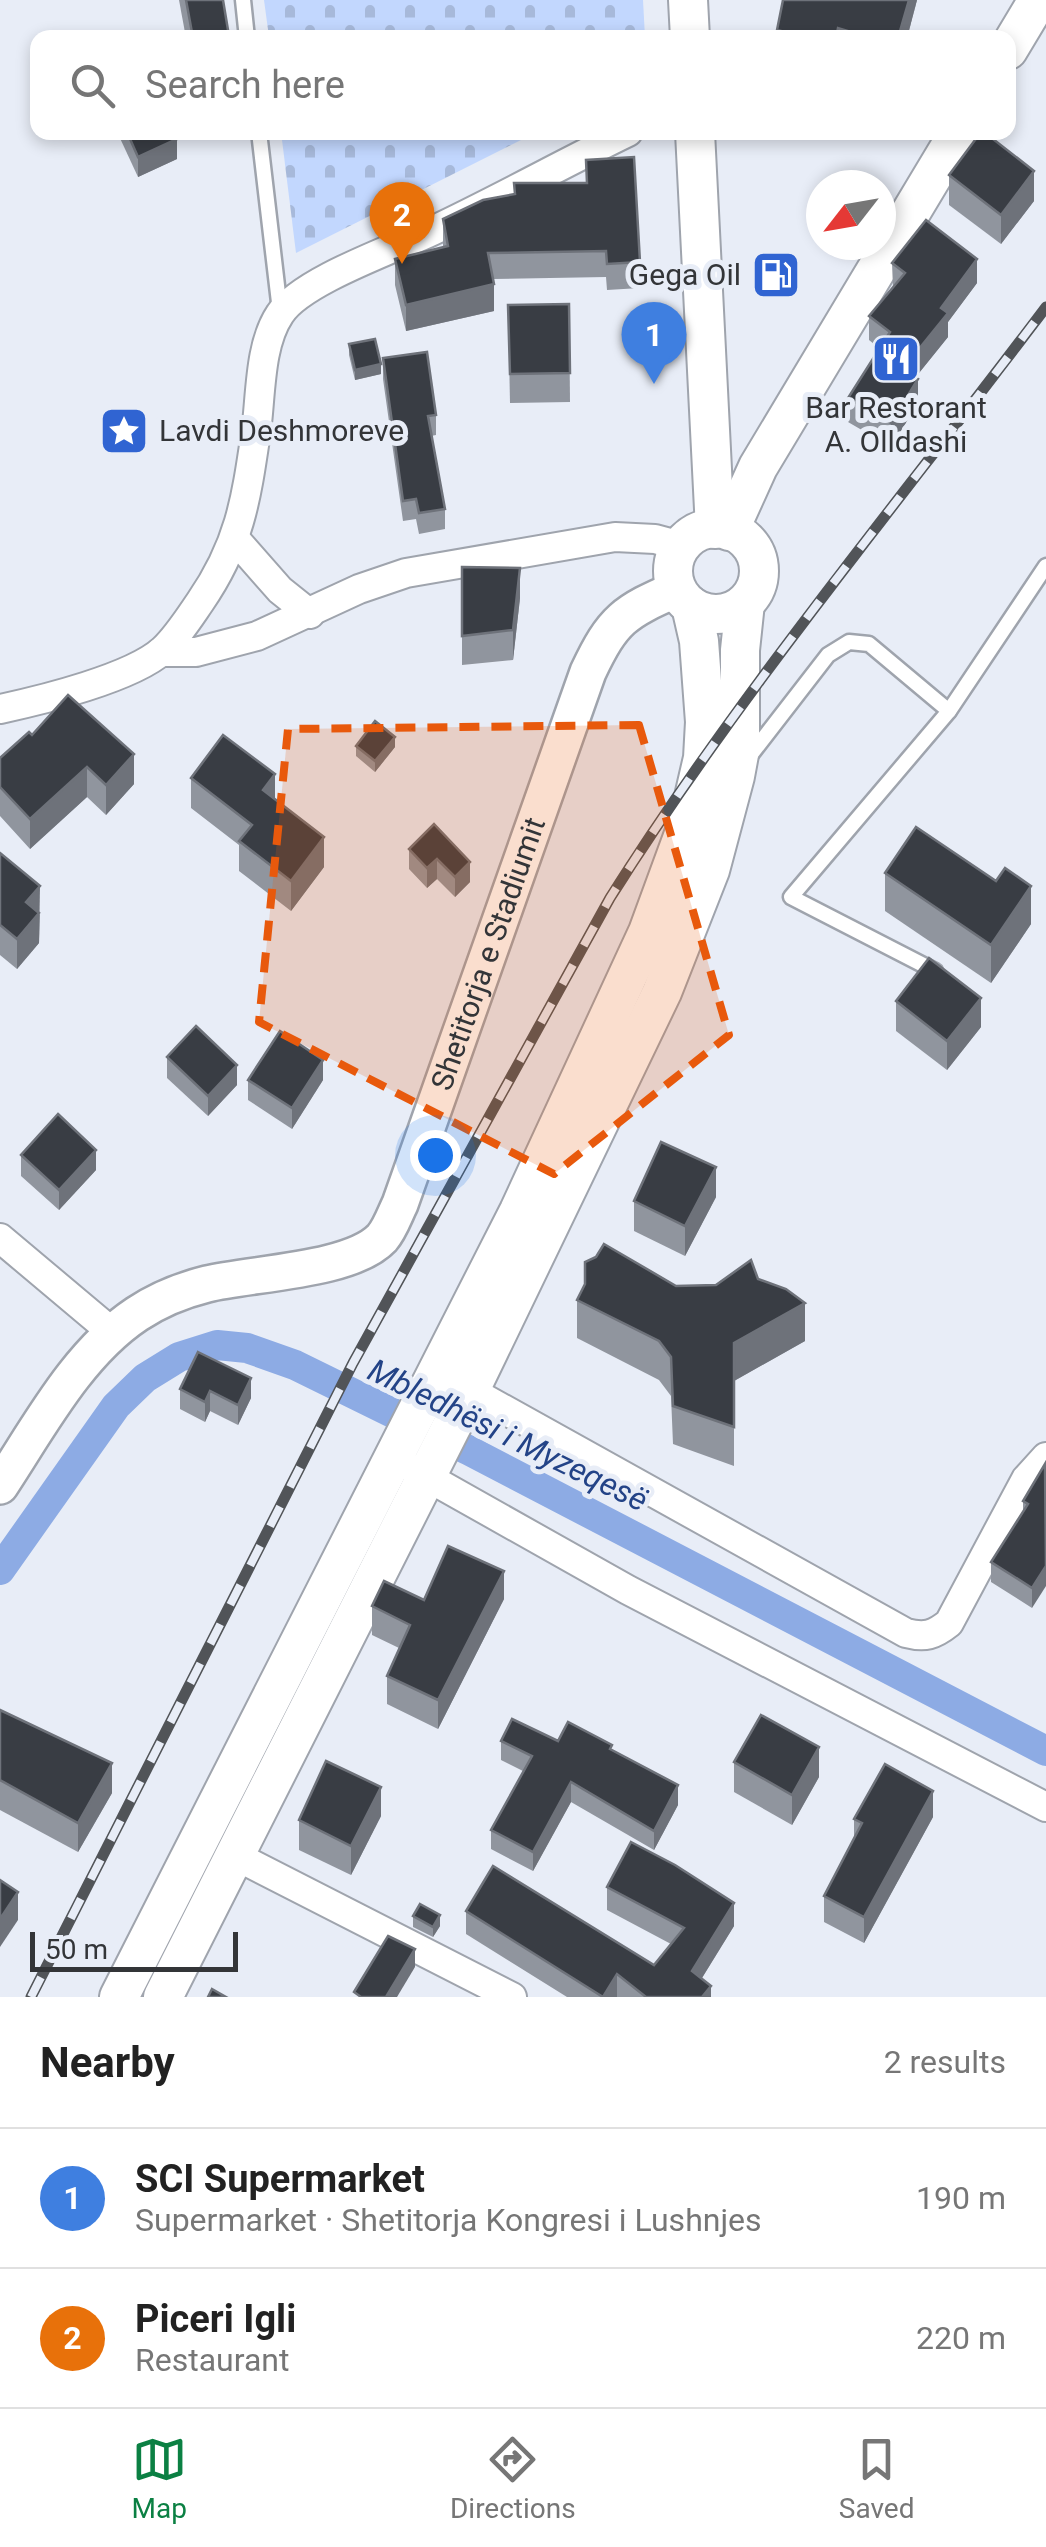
<!DOCTYPE html>
<meta charset="utf-8">
<style>
body{margin:0;font-family:Roboto,sans-serif;background:#f2f2f2;color:#222}
.compass{position:absolute;left:806px;top:170px;width:90px;height:90px;border-radius:50%;background:#fff;box-shadow:0 5px 15px #0003;rotate:239deg}
.scale{position:absolute;left:30px;bottom:25px;width:208px;box-sizing:border-box;padding-left:10px;border:5px solid #333538;border-top:0;font-size:28px;line-height:35px;white-space:nowrap;color:#333538;-webkit-text-stroke:8px #e8edf7;paint-order:stroke}
.you{position:absolute;left:435px;top:1155px;width:35px;height:35px;margin:-25px;border:8px solid #fff;border-radius:50%;background:#1a73e8;box-shadow:0 0 0 15px #1a73e833}
.badge{display:grid;place-items:center;width:65px;height:65px;border-radius:50%;background:#0b8043;color:#fff;font-size:32px;font-weight:700}
.pin{position:absolute;translate:-50% -82px;filter:drop-shadow(0 2px 5px #0008)}
.pin::after{content:'';position:absolute;top:52px;width:35px;height:30px;background:inherit;clip-path:polygon(0 0,100% 0,50% 100%)}
.list{margin:0;padding:0;list-style:none}
h2{display:flex;justify-content:space-between;align-items:center;height:130px;margin:0;padding:0 40px;font-size:42px}
h2 small{font-size:32px;font-weight:400;color:#767676}
.list li{display:grid;grid-template-columns:65px 1fr auto;gap:30px;align-items:center;box-sizing:border-box;height:140px;padding:0 40px;border-top:2px solid #e0e0e0}
.list b{display:block;font-size:38px;white-space:nowrap}
.list p{margin:0;font-size:32px;white-space:nowrap;color:#767676}
.list em{font-size:32px;font-style:normal;color:#767676}
.icon{flex:none;width:55px;height:55px;fill:none;stroke:currentColor;stroke-width:2;stroke-linecap:round;stroke-linejoin:round}
.map{position:relative;flex:none;width:1046px;height:1997px;overflow:hidden}
.search{position:absolute;background:#fff;box-shadow:0 5px 15px #0003;left:30px;right:30px;top:30px;height:110px;display:flex;align-items:center;gap:25px;box-sizing:border-box;padding:0 35px;border-radius:20px;color:#767676;font-size:38px}
.sheet{height:410px;background:#fff}
nav{display:flex;justify-content:space-around;align-items:center;box-sizing:border-box;height:140px;border-top:2px solid #e0e0e0;background:#fff;font-size:28px;color:#767676}
nav a{display:grid;justify-items:center;gap:5px}
nav .on{color:#0b8043}
.map>svg:first-child{display:block}
</style>
<div class="map">
<svg width="1046" height="1997" viewBox="0 0 1046 1997">
<defs>
<pattern id="cemetery-stones" width="16" height="16" patternUnits="userSpaceOnUse" patternTransform="scale(2.5)"><rect width="16" height="16" fill="#c2d7fe"/><path d="M2 7V4a2 2 0 0 1 4 0v3zM10 15v-3a2 2 0 0 1 4 0v3z" fill="#a7b9da"/></pattern>
</defs>
<rect width="100%" height="100%" fill="#e8edf7"/>
<!-- cemetery -->
<g fill="url(#cemetery-stones)">
<polygon points="264,0 643,0 645,37 269,37"/>
<polygon points="281,132 535,132 535,133 296,253"/>
</g>
<g fill="none" stroke-linecap="round" stroke-linejoin="round">
<!-- canal -->
<polyline stroke="#8dabe4" stroke-width="30" points="0,1570 116,1406 145,1378 179,1357 217,1345 247,1348 295,1365 468,1450 1046,1751"/>
<!-- service casing -->
<g stroke="#9fa4ad" stroke-width="19">
<g id="service">
<polyline points="243,0 247,38"/>
<polyline points="259,132 280,311"/>
<polyline points="949,711 1046,566"/>
<polyline points="749,757 828,655 849,642 869,644 949,711 791,897 935,971"/>
</g>
</g>
<!-- minor casing -->
<g stroke="#9fa4ad" stroke-width="32">
<g id="minor">
<polyline points="236,540 280,590 310,614"/>
<polyline points="161,652 196,652 257,636 359,589 406,573 615,537 655,539 681,546"/>
<path d="M0,709C42,700 132,678 163,650C177,637 189,618 200,602C240,544 246,500 256,432C261,396 259,345 280,314C301,281 394,249 432,231C498,200 562,164 628,132"/>
<polyline points="0,1238 113,1333"/>
<path d="M453,1381L906,1633C925,1638 934,1635 949,1623L1026,1479L1046,1457"/>
<polyline points="413,1469 628,1590 1046,1807"/>
<polyline points="236,1856 512,1997"/>
</g>
</g>
<!-- tertiary casing -->
<g stroke="#9fa4ad" stroke-width="40">
<g id="tertiary">
<path id="s1" d="M0,1486C39,1427 77,1354 137,1314C158,1300 183,1290 207,1284C252,1273 351,1271 382,1238C390,1229 395,1214 400,1204L588,672C613,619 624,612 677,589"/>
</g>
</g>
<!-- secondary casing -->
<g stroke="#9fa4ad" stroke-width="42">
<g id="secondary">
<polyline points="688,0 690,38"/>
<polyline points="1008,50 1038,0"/>
<polyline points="695,132 715,529"/>
<circle cx="716" cy="571" r="43"/>
<polyline points="729,531 758,467 959,132"/>
<polyline points="119,1997 519,1211 648,932 688,823 703,758 705,722 699,641 691,606"/>
<polyline points="163,1997 470,1390 662,992 710,870 735,776 740,749 740,650 745,603"/>
</g>
</g>
<!-- service -->
<use href="#service" stroke="#fff" stroke-width="14"/>
<!-- minor -->
<use href="#minor" stroke="#fff" stroke-width="28"/>
<!-- tertiary -->
<use href="#tertiary" stroke="#fff" stroke-width="35"/>
<!-- secondary -->
<use href="#secondary" stroke="#fff" stroke-width="38"/>
<!-- rail casing -->
<g stroke="#515458" stroke-width="11">
<path id="rail" d="M31,1997L353,1363L610,898C740,692 899,502 1046,307"/>
</g>
<!-- rail -->
<use href="#rail" stroke="#e8edf7" stroke-width="8" stroke-dasharray="22" stroke-linecap="butt"/>
</g>
<!-- wall -->
<g fill="#90959e">
<polygon points="179,0 223,0 229,38 186,38"/>
<polygon points="917,0 907,38 777,38 777,30"/>
<polygon points="119,132 175,132 177,159 138,177 119,136"/>
<polygon points="586,160 640,262 640,288 607,290 606,277 493,279 494,311 406,331 395,285 395,259 443,247 443,219 586,183"/>
<polygon points="949,175 1034,201 1001,244 949,205"/>
<polygon points="892,263 977,283 948,322 948,337 915,378 918,403 891,447 848,422 848,398 879,348 869,340 869,316 893,288"/>
<polygon points="569,304 570,402 510,403 508,305"/>
<polygon points="349,344 381,374 355,380 349,355"/>
<polygon points="383,358 436,415 436,435 431,436 445,509 445,529 419,534 416,519 403,521 383,379"/>
<polygon points="462,567 520,598 513,660 462,665"/>
<polygon points="32,735 134,784 106,815 87,797 30,849 0,816 0,758"/>
<polygon points="356,746 395,747 375,772 356,756"/>
<polygon points="191,778 275,800 324,867 291,911 239,871 239,845 191,808"/>
<polygon points="434,824 470,882 455,897 437,879 427,888 409,869 409,849"/>
<polygon points="0,853 40,915 39,943 17,969 0,955"/>
<polygon points="885,873 1031,924 991,983 885,911"/>
<polygon points="896,1001 981,1027 947,1070 896,1031"/>
<polygon points="167,1057 237,1085 208,1116 167,1078"/>
<polygon points="248,1080 323,1080 292,1129 248,1100"/>
<polygon points="21,1155 96,1170 59,1210 21,1176"/>
<polygon points="716,1197 685,1256 634,1231 634,1201"/>
<polygon points="758,1279 805,1341 734,1381 734,1466 673,1444 671,1396 659,1380 577,1338 577,1300 676,1286 716,1285"/>
<polygon points="198,1352 251,1398 238,1425 210,1411 205,1422 180,1409 180,1389"/>
<polygon points="1046,1464 1032,1608 991,1582 991,1562 1023,1511 1023,1501"/>
<polygon points="504,1599 438,1729 387,1704 387,1676 399,1648 372,1635 372,1606 424,1600"/>
<polygon points="0,1710 112,1793 78,1852 0,1810"/>
<polygon points="501,1741 558,1741 612,1750 678,1805 654,1850 571,1802 533,1871 491,1849 491,1830 523,1771 501,1760"/>
<polygon points="734,1762 819,1777 792,1825 734,1792"/>
<polygon points="381,1816 351,1875 299,1850 299,1820"/>
<polygon points="933,1817 864,1943 824,1922 824,1896 854,1839 854,1819"/>
<polygon points="607,1887 734,1926 702,1978 711,1997 567,1997 466,1934 466,1911 654,1965 671,1944 607,1910"/>
<polygon points="413,1916 440,1926 433,1937 413,1927"/>
</g>
<!-- shaded-wall -->
<g fill="#6e727a">
<polygon points="909,0 917,0 907,38 898,38"/>
<polygon points="177,139 177,159 138,177 138,157"/>
<polygon points="1034,171 1034,201 1001,244 1001,215"/>
<polygon points="977,259 977,283 948,322 948,337 902,394 902,370 941,308"/>
<polygon points="494,284 494,311 406,331 406,305"/>
<polygon points="381,364 381,374 355,380 355,370"/>
<polygon points="918,379 918,403 891,447 891,423"/>
<polygon points="520,568 520,598 513,660 513,630"/>
<polygon points="395,737 395,747 375,772 375,761"/>
<polygon points="134,754 134,784 106,815 106,785"/>
<polygon points="87,767 87,797 30,849 30,819"/>
<polygon points="275,774 275,804 263,790"/>
<polygon points="324,837 324,867 291,911 291,881"/>
<polygon points="437,859 437,879 427,888 427,868"/>
<polygon points="470,862 470,882 455,897 455,877"/>
<polygon points="40,886 39,943 17,969 17,939 26,902"/>
<polygon points="1031,886 1031,924 991,983 991,945"/>
<polygon points="981,998 981,1027 947,1070 947,1041"/>
<polygon points="323,1060 323,1080 292,1129 292,1108"/>
<polygon points="237,1065 237,1085 208,1116 208,1096"/>
<polygon points="96,1150 96,1170 59,1210 59,1190"/>
<polygon points="716,1167 716,1197 685,1256 685,1226"/>
<polygon points="805,1303 805,1341 734,1381 734,1343"/>
<polygon points="251,1378 251,1398 238,1425 238,1405"/>
<polygon points="210,1391 210,1411 205,1422 205,1402"/>
<polygon points="1046,1566 1046,1586 1032,1608 1032,1588"/>
<polygon points="504,1571 504,1599 438,1729 438,1700"/>
<polygon points="819,1747 819,1777 792,1825 792,1795"/>
<polygon points="112,1763 112,1793 78,1852 78,1823"/>
<polygon points="571,1782 571,1802 533,1871 533,1852"/>
<polygon points="678,1785 678,1805 654,1850 654,1831"/>
<polygon points="381,1787 381,1816 351,1875 351,1846"/>
<polygon points="933,1791 933,1817 864,1943 864,1917"/>
<polygon points="18,1892 18,1920 0,1947 0,1919"/>
<polygon points="734,1903 734,1926 692,1994 692,1971"/>
<polygon points="440,1915 440,1926 433,1937 433,1927"/>
<polygon points="415,1949 415,1967 397,1997 386,1997"/>
<polygon points="617,1974 617,1997 603,1997"/>
<polygon points="711,1986 711,1997 702,1997"/>
</g>
<!-- building -->
<g fill="#393d44" stroke="#6e727a" stroke-width="2.5">
<polygon points="186,0 223,0 229,36 218,38 193,38"/>
<polygon points="783,0 909,0 898,38 871,38 838,28 836,38 809,38 777,30"/>
<polygon points="127,132 175,132 177,139 138,157"/>
<polygon points="981,132 984,132 1034,171 1001,215 949,175"/>
<polygon points="634,157 640,262 607,264 606,251 488,253 494,284 406,305 395,259 448,246 443,219 483,200 515,194 514,183 587,183 586,160"/>
<polygon points="926,220 977,259 941,308 948,313 902,370 918,379 891,423 848,398 890,332 869,316 905,273 892,263"/>
<polygon points="569,304 570,373 510,374 508,305"/>
<polygon points="375,339 381,364 355,370 349,344"/>
<polygon points="427,352 436,415 428,416 445,509 419,513 416,499 403,501 383,358"/>
<polygon points="462,567 520,568 513,630 462,636"/>
<polygon points="68,695 134,754 106,785 87,767 30,819 0,787 0,758 29,732 32,735"/>
<polygon points="375,721 395,737 375,761 356,746"/>
<polygon points="223,735 275,774 263,790 324,837 291,881 239,841 252,825 191,778"/>
<polygon points="434,824 470,862 455,877 437,859 427,868 409,849"/>
<polygon points="916,827 996,881 1005,868 1031,886 991,945 885,873"/>
<polygon points="0,853 40,886 26,902 39,913 17,939 0,925"/>
<polygon points="929,958 981,998 947,1041 896,1001"/>
<polygon points="196,1026 237,1065 208,1096 167,1057"/>
<polygon points="280,1031 323,1060 292,1108 248,1080"/>
<polygon points="58,1114 96,1150 59,1190 21,1155"/>
<polygon points="661,1142 716,1167 685,1226 634,1201"/>
<polygon points="604,1244 676,1286 716,1285 751,1260 758,1279 786,1289 805,1303 734,1343 734,1427 673,1406 671,1357 659,1341 577,1300 585,1284 585,1262 596,1257"/>
<polygon points="198,1352 251,1378 238,1405 210,1391 205,1402 180,1389"/>
<polygon points="1045,1464 1046,1566 1032,1588 991,1562 1028,1504 1023,1501"/>
<polygon points="448,1546 504,1571 438,1700 387,1676 410,1625 372,1606 384,1581 424,1600"/>
<polygon points="0,1710 112,1763 78,1823 0,1780"/>
<polygon points="761,1715 819,1747 792,1795 734,1762"/>
<polygon points="512,1719 558,1741 568,1722 612,1745 610,1749 678,1785 654,1831 571,1782 533,1852 491,1830 532,1756 501,1741"/>
<polygon points="326,1761 381,1787 351,1846 299,1820"/>
<polygon points="885,1764 933,1791 864,1917 824,1896 862,1823 854,1819"/>
<polygon points="631,1842 675,1865 734,1903 692,1971 711,1986 702,1997 646,1997 617,1974 603,1997 466,1911 493,1866 654,1965 684,1928 607,1887"/>
<polygon points="0,1880 18,1892 0,1919"/>
<polygon points="420,1904 440,1915 433,1927 413,1916"/>
<polygon points="388,1936 415,1949 386,1997 361,1997 354,1992"/>
<polygon points="212,1989 226,1997 208,1997"/>
</g>
<!-- marked area -->
<path fill="#e8590c" fill-opacity="0.2" stroke="#e8590c" stroke-width="8" stroke-dasharray="20 12" stroke-linejoin="round" d="M639,725L729,1035L554,1174L259,1022L288,729Z"/>
<!-- icons -->
<defs>
<g id="fuel-square" transform="scale(2.5)"><rect x="-9" y="-9" width="18" height="18" rx="4" fill="#3064d2" stroke="#e8edf7"/><path d="M-5.5-6h7V0h2V4h1.3V-2.5L3-4.5l.8-.8L6-3V5H2.5V1h-1V6h-7ZM-4.2-4.7v3.2H.2V-4.7Z" fill="#fff"/></g>
<g id="restaurant-square" transform="scale(2.5)"><rect x="-9" y="-9" width="18" height="18" rx="4" fill="#3064d2" stroke="#e8edf7"/><path d="M-5-6h1v4h1v-4h1v4h1v-4h1v5L-1.5 .5V6h-2V.5L-5-1ZM5-6V6H3V1.5H1.5Q1.5-4 5-6Z" fill="#fff"/></g>
<g id="sight-square" transform="scale(2.5)"><rect x="-9" y="-9" width="18" height="18" rx="4" fill="#3064d2" stroke="#e8edf7"/><path d="M0-6L1.8-2.2L6-1.7L2.9 1.2L3.7 5.4L0 3.3L-3.7 5.4L-2.9 1.2L-6-1.7L-1.8-2.2Z" fill="#fff"/></g>
</defs>
<g fill-rule="evenodd">
<use href="#fuel-square" x="776" y="275"/>
<use href="#restaurant-square" x="896" y="359"/>
<use href="#sight-square" x="124" y="431"/>
</g>
<g text-anchor="middle" stroke-width="10" stroke-linejoin="round" paint-order="stroke">
<!-- poi labels -->
<g font-size="30" fill="#333538" stroke="#e8edf7" text-anchor="end">
<text x="741" y="285">Gega Oil</text>
<text x="896" y="418" text-anchor="middle">Bar Restorant<tspan x="896" dy="34">A. Olldashi</tspan></text>
<text x="159" y="441" text-anchor="start">Lavdi Deshmoreve</text>
</g>
<!-- street labels -->
<g font-size="30" fill="#333538" stroke="#e8edf7">
<text dy="10" stroke="none"><textPath href="#s1" startOffset="785">Shetitorja e Stadiumit</textPath></text>
</g>
<!-- water labels -->
<g font-size="32" font-style="italic" fill="#234387" stroke="#e8edf7">
<text transform="translate(508 1435) rotate(26)" y="11">Mbledhësi i Myzeqesë</text>
</g>
</g>
</svg>
<svg class="compass" viewBox="-18 -18 36 36"><path d="M0-13l5 13h-10z" fill="#e53935"/><path d="M0 13l5-13h-10z" fill="#767676"/></svg>
<div class="scale">50 m</div>
<div class="you"></div>
<div class="pin badge" style="left:654px;top:384px;background:#3f7fe0">1</div>
<div class="pin badge" style="left:402px;top:264px;background:#e8710a">2</div>
<div class="search"><svg class="icon" aria-label="search" viewBox="0 0 24 24"><circle cx="10" cy="10" r="6"/><path d="M15 15l6 6"/></svg>Search here</div>
</div>
<section class="sheet">
<h2>Nearby<small>2 results</small></h2>
<ul class="list">
<li><span class="badge" style="background:#3f7fe0">1</span><div><b>SCI Supermarket</b><p>Supermarket · Shetitorja Kongresi i Lushnjes</p></div><em>190 m</em></li>
<li><span class="badge" style="background:#e8710a">2</span><div><b>Piceri Igli</b><p>Restaurant</p></div><em>220 m</em></li>
</ul>
</section>
<nav>
<a class="on"><svg class="icon" aria-label="map" viewBox="0 0 24 24"><path d="M3 6l6-2 6 2 6-2v14l-6 2-6-2-6 2zM9 4v14M15 6v14"/></svg>Map</a>
<a><svg class="icon" aria-label="directions" viewBox="0 0 24 24"><path d="M12 3l9 9-9 9-9-9zM9 14v-3h6M13 9l2 2-2 2"/></svg>Directions</a>
<a><svg class="icon" aria-label="saved" viewBox="0 0 24 24"><path d="M7 4h10v16l-5-4-5 4z"/></svg>Saved</a>
</nav>
